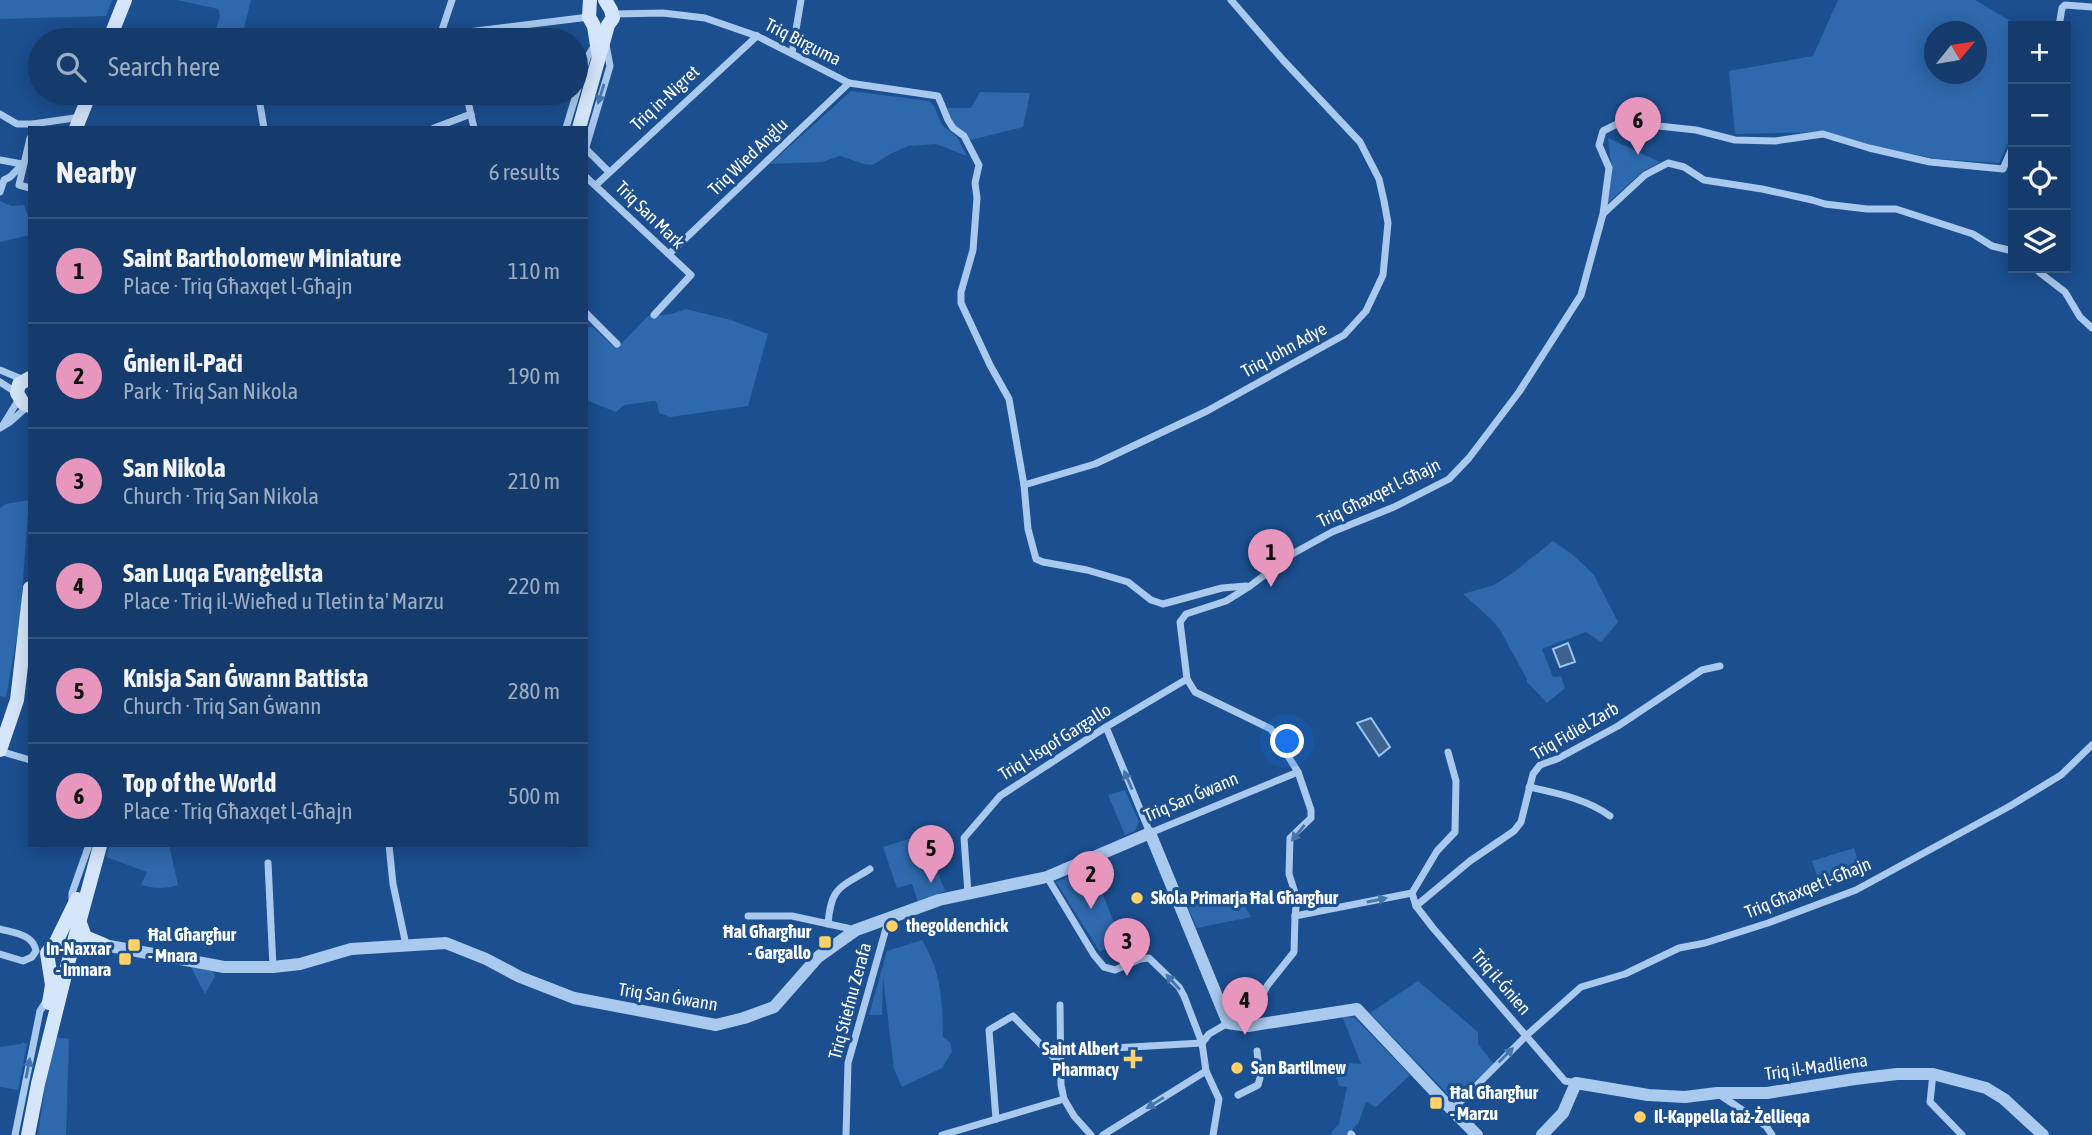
<!DOCTYPE html>
<meta charset="utf-8">
<style>
body{margin:0;font-family:"Asap Condensed",sans-serif;background:#214673;color:#f1f3f6}
.controls{position:absolute;right:21px;top:21px;display:grid;overflow:hidden;border-radius:0px;box-shadow:0 4px 18px #0003}
.controls button{width:63px;height:63px;display:grid;place-items:center;padding:0;border:0;border-bottom:2px solid #33557e;background:#143b6b;color:#f1f3f6;font:35px sans-serif}
.compass{position:absolute;left:1924px;top:21px;width:63px;height:63px;border-radius:50%;background:#143b6b;box-shadow:0 4px 18px #0003;rotate:60deg}
.you{position:absolute;left:1288px;top:742px;width:24px;height:24px;margin:-18px;border:5px solid #fff;border-radius:50%;background:#1a73e8;box-shadow:0 0 0 10px #1a73e833}
.badge{display:grid;place-items:center;width:46px;height:46px;border-radius:50%;background:#e797bd;color:#111;font-size:23px;font-weight:700}
.pin{position:absolute;translate:-50% -58px;filter:drop-shadow(0 2px 4px #0008)}
.pin::after{content:'';position:absolute;top:37px;width:24px;height:21px;background:inherit;clip-path:polygon(0 0,100% 0,50% 100%)}
.list{margin:0;padding:0;list-style:none}
h2{display:flex;justify-content:space-between;align-items:center;height:91px;margin:0;padding:0 28px;font-size:30px}
h2 small{font-size:23px;font-weight:400;color:#9dadc1}
.list li{display:grid;grid-template-columns:46px 1fr auto;gap:21px;align-items:center;box-sizing:border-box;height:105px;padding:0 28px;border-top:2px solid #33557e}
.list b{display:block;font-size:26px;white-space:nowrap}
.list p{margin:0;font-size:23px;white-space:nowrap;color:#9dadc1}
.list em{font-size:23px;font-style:normal;color:#9dadc1}
.icon{flex:none;width:38px;height:38px;fill:none;stroke:currentColor;stroke-width:2;stroke-linecap:round;stroke-linejoin:round}
.map{position:relative;flex:none;width:2092px;height:1135px;overflow:hidden}
.search{position:absolute;background:#143b6b;box-shadow:0 4px 18px #0003;left:28px;top:28px;width:560px;height:77px;display:flex;align-items:center;gap:18px;box-sizing:border-box;padding:0 24px;border-radius:38px;color:#9dadc1;font-size:26px}
.panel{position:absolute;background:#143b6b;box-shadow:0 4px 18px #0003;left:28px;top:126px;width:560px;height:721px;border-radius:0px}
.map>svg:first-child{display:block}
</style>
<div class="map">
<svg width="2092" height="1135" viewBox="0 0 2092 1135">
<rect width="100%" height="100%" fill="#1b4f8f"/>
<!-- green -->
<g fill="#2e69ad" fill-rule="evenodd">
<polygon points="0,0 112,0 106,16 0,19"/>
<polygon points="177,0 251,0 241,40 214,37 220,15 218,9"/>
<path d="M1838,0H1975L2019,26H2013V132L1999,163L1938,159L1873,146L1823,132L1735,134L1729,71L1813,56ZM1934,32H1976V74H1934Z"/>
<polygon points="851,91 929,101 934,106 942,125 957,137 967,156 936,144 908,146 890,154 873,165 864,164 840,156 822,162 770,164"/>
<polygon points="980,92 1030,93 1023,127 971,140 955,127 947,108 971,108"/>
<polygon points="1608,138 1660,162 1642,172 1608,203 1612,173"/>
<polygon points="0,201 12,206 24,205 30,222 30,235 0,242"/>
<polygon points="686,309 731,320 768,334 748,406 670,417 659,413 657,402 654,401 624,405 616,412 586,400 586,328 593,327 613,346 621,344 648,316 671,314"/>
<polygon points="29,500 20,620 6,697 0,696 0,508 6,504"/>
<polygon points="1553,541 1572,554 1594,575 1618,622 1601,642 1586,632 1542,649 1553,677 1561,676 1565,688 1547,703 1527,682 1527,679 1500,630 1491,619 1463,594 1494,585 1514,572"/>
<polygon points="1125,790 1139,822 1135,831 1125,835 1108,795"/>
<polygon points="912,838 931,855 945,891 918,902 912,884 897,888 883,847"/>
<path d="M110,845H169L178,885C165,889 154,889 141,885L147,872L106,857Z"/>
<polygon points="1854,848 1860,867 1819,882 1812,861"/>
<polygon points="1092,868 1120,937 1100,952 1056,882"/>
<polygon points="1236,891 1251,917 1197,928 1188,908"/>
<path d="M922,940C942,974 942,999 943,1037L950,1042L952,1052L942,1068L902,1087L894,1069L883,977L882,1015H869L887,951Z"/>
<polygon points="191,967 213,971 215,976 205,994"/>
<polygon points="1418,981 1478,1032 1478,1044 1494,1064 1453,1100 1370,1013"/>
<polygon points="1342,1016 1355,1018 1410,1075 1376,1107 1366,1102 1358,1124 1346,1135 1332,1135 1331,1132 1339,1124 1347,1087 1339,1086 1332,1062 1361,1064"/>
<polygon points="55,1037 69,1039 66,1135 38,1135 45,1086"/>
<path d="M22,1042L27,1044L18,1090L0,1087V1047C8,1047 13,1044 21,1044Z"/>
</g>
<!-- water -->
<g fill="#3c6290" stroke="#9cc4f0" stroke-width="2">
<polygon points="1568,643 1575,662 1560,667 1553,649"/>
<polygon points="1371,718 1390,747 1379,756 1357,723"/>
</g>
<g fill="none" stroke-linecap="round" stroke-linejoin="round">
<!-- minor -->
<g stroke="#a9c9ee" stroke-width="7">
<polyline points="613,14 663,13 705,18 757,36 849,83 938,96 948,120 953,128 964,136 979,165 975,183 977,198 973,250 961,292 961,303 990,365 1009,399 1024,485 1028,529 1036,559 1043,562 1087,570 1128,582 1151,600 1163,604 1222,588 1246,586"/>
<polyline points="2059,26 2062,8 2065,5 2092,7"/>
<polyline points="440,36 452,0"/>
<polyline points="403,40 589,17"/>
<polyline points="792,53 801,0"/>
<polyline points="258,93 264,128"/>
<polyline points="466,93 474,128"/>
<polyline points="0,114 17,124 33,124"/>
<polyline points="32,128 33,124 81,117"/>
<polyline points="434,128 471,114"/>
<polyline points="566,128 587,58 594,46"/>
<polyline points="30,138 19,185 30,188"/>
<polyline points="586,147 610,66 606,45"/>
<polyline points="586,149 609,172"/>
<polyline points="0,160 22,164"/>
<polyline points="586,177 691,275 654,315"/>
<polyline points="596,185 757,36"/>
<polyline points="0,192 4,180 10,177 22,165"/>
<polyline points="1604,213 1645,175 1668,163 1684,167 1704,180 1762,189 1812,200 1825,204 1867,209 1896,209 1973,234 1992,246 2013,251"/>
<polyline points="669,254 849,83"/>
<polyline points="2036,268 2039,272 2065,292 2080,317 2092,328"/>
<polyline points="586,313 617,344"/>
<polyline points="0,370 24,380"/>
<polyline points="0,382 17,393"/>
<polyline points="3,425 19,399"/>
<polyline points="0,428 10,422 28,406"/>
<polyline points="1024,485 1095,464 1207,411 1344,335 1366,311 1383,275 1388,223 1384,201 1379,179 1360,142 1283,60 1231,0"/>
<polyline points="1106,727 1150,833 1298,772"/>
<polyline points="0,751 30,760"/>
<path d="M1529,787C1556,793 1587,799 1610,816"/>
<polyline points="389,845 393,884 406,945"/>
<polyline points="268,863 273,967"/>
<polyline points="1047,877 1094,955 1104,967 1115,970 1140,959 1149,958 1179,987 1184,996 1202,1043 1206,1071 1219,1099 1213,1135"/>
<polyline points="968,893 964,838 1000,796 1106,727 1187,679"/>
<polyline points="1412,893 1416,906 1433,928 1565,1081 1576,1083"/>
<polyline points="1412,893 1437,851 1455,832 1456,781 1448,752"/>
<polyline points="72,902 72,893 89,845"/>
<polyline points="1416,906 1470,861 1514,831 1521,822 1533,774 1540,765 1557,759 1618,726 1702,670 1720,666"/>
<polyline points="748,916 792,916 856,930"/>
<polyline points="1295,916 1412,893"/>
<path d="M828,924C831,886 840,888 870,869"/>
<path d="M0,929C14,933 33,934 36,951L32,957L23,961L0,954"/>
<polyline points="1060,1005 1061,1085 1064,1099 1074,1116 1091,1135"/>
<polyline points="1248,1026 1267,986 1294,952 1295,916 1297,899 1289,874 1290,838 1311,818 1311,810 1298,772 1271,729 1195,692 1187,679 1180,622 1186,614 1226,601 1250,586 1294,553 1332,532 1394,507 1449,479 1469,458 1519,392 1581,295 1603,214 1609,168 1599,145 1603,131 1621,122 1696,130 1735,140 1775,141 1823,134 1869,148 1930,162 2003,169 2013,146"/>
<polyline points="1202,1043 1209,1034 1228,1023"/>
<polyline points="1061,1051 1202,1043"/>
<polyline points="1933,1074 1930,1102 1962,1135"/>
<polyline points="1238,1095 1258,1085 1260,1078 1257,1051"/>
<polyline points="1720,1095 1766,1126 1772,1135"/>
<polyline points="1452,1110 1527,1035 1581,987 1625,974 1679,948 1705,943 1768,923 1856,890 2010,806 2061,775 2092,745"/>
<polyline points="996,1119 989,1030 1013,1016 1061,1065"/>
<polyline points="1351,1134 1352,1135"/>
<polyline points="15,1135 40,1011 47,1000"/>
<polyline points="846,1135 848,1063 889,918"/>
<polyline points="942,1135 1064,1099"/>
<polyline points="1103,1135 1206,1071"/>
</g>
<!-- tertiary -->
<g stroke="#a9c9ee" stroke-width="12">
<polyline points="73,944 104,945 224,967 273,967 300,964 351,949 446,943 486,959 520,977 574,998 716,1025 744,1018 774,1007 818,957 856,930 939,900 1047,877 1150,833 1228,1023 1248,1026 1357,1009 1452,1110 1477,1135"/>
<polyline points="1542,1135 1563,1113 1576,1083 1648,1095 1685,1097 1717,1093 1767,1093 1855,1079 1897,1074 1933,1074 1986,1088 2004,1099 2043,1135"/>
</g>
<!-- secondary -->
<g stroke="#d6e6fa" stroke-width="14">
<polyline points="590,0 589,17 594,26 598,52"/>
<polyline points="109,40 125,0"/>
<polyline points="76,128 90,93"/>
<polyline points="579,128 608,25 613,18 611,10 605,0"/>
<polyline points="30,378 19,384 17,393 23,403 30,406"/>
<polyline points="0,750 17,700 30,588"/>
<polyline points="79,920 85,937 104,945"/>
<polyline points="49,1003 52,985 47,953 56,942 77,899"/>
<polyline points="28,1135 38,1084 67,967 100,846"/>
</g>
</g>
<!-- one-way arrows -->
<defs><path id="oneway-solid" d="M-6-.8H1V-3.2L6.5 0L1 3.2V.8H-6Z" transform="scale(1.75)"/></defs>
<g fill="#4674ac">
<use href="#oneway-solid" transform="translate(601 94) rotate(107)"/>
<use href="#oneway-solid" transform="translate(1128 780) rotate(-113)"/>
<use href="#oneway-solid" transform="translate(1298 833) rotate(129)"/>
<use href="#oneway-solid" transform="translate(1377 900) rotate(-12)"/>
<use href="#oneway-solid" transform="translate(1173 982) rotate(-132)"/>
<use href="#oneway-solid" transform="translate(1506 1055) rotate(-45)"/>
<use href="#oneway-solid" transform="translate(28 1068) rotate(-79)"/>
<use href="#oneway-solid" transform="translate(1155 1103) rotate(148)"/>
</g>
<!-- markers -->
<g fill="#ffd166" stroke="#1b4f8f" stroke-width="2.5">
<circle cx="1137" cy="898" r="7"/>
<circle cx="892" cy="926" r="7"/>
<rect x="818" y="935" width="14" height="14" rx="3.5"/>
<rect x="127" y="938" width="14" height="14" rx="3.5"/>
<rect x="118" y="952" width="14" height="14" rx="3.5"/>
<path d="M1129.5 1048.5h7v7h7v7h-7v7h-7v-7h-7v-7h7z"/>
<circle cx="1237" cy="1068" r="7"/>
<rect x="1429" y="1096" width="14" height="14" rx="3.5"/>
<circle cx="1640" cy="1117" r="7"/>
</g>
<g text-anchor="middle" stroke-width="6" stroke-linejoin="round" paint-order="stroke">
<!-- street labels -->
<g font-size="18" fill="#fff" stroke="#1b4f8f">
<text transform="translate(803 42) rotate(27)" y="6">Triq Birguma</text>
<text transform="translate(665 98) rotate(-43)" y="6">Triq in-Nigret</text>
<text transform="translate(748 157) rotate(-44)" y="6">Triq Wied Anġlu</text>
<text transform="translate(650 215) rotate(44)" y="6">Triq San Mark</text>
<text transform="translate(1284 350) rotate(-29)" y="6">Triq John Adye</text>
<text transform="translate(1379 493) rotate(-26)" y="6">Triq Għaxqet l-Għajn</text>
<text transform="translate(1575 731) rotate(-30)" y="6">Triq Fidiel Zarb</text>
<text transform="translate(1055 742) rotate(-32)" y="6">Triq l-Isqof Gargallo</text>
<text transform="translate(1191 797) rotate(-23)" y="6">Triq San Ġwann</text>
<text transform="translate(1808 888) rotate(-22)" y="6">Triq Għaxqet l-Għajn</text>
<text transform="translate(1501 982) rotate(49)" y="6">Triq il-Ġnien</text>
<text transform="translate(668 997) rotate(9)" y="6">Triq San Ġwann</text>
<text transform="translate(850 1001) rotate(-75)" y="6">Triq Stiefnu Zerafa</text>
<text transform="translate(1816 1067) rotate(-8)" y="6">Triq il-Madliena</text>
</g>
<!-- poi labels -->
<g font-size="18" font-weight="bold" fill="#fff" stroke="#1b4f8f" text-anchor="start">
<text x="1151" y="904">Skola Primarja Ħal Għargħur</text>
<text x="906" y="932">thegoldenchick</text>
<text x="811" y="938" text-anchor="end">Ħal Għargħur<tspan x="811" dy="21">- Gargallo</tspan></text>
<text x="148" y="941">Ħal Għargħur<tspan x="148" dy="21">- Mnara</tspan></text>
<text x="111" y="955" text-anchor="end">In-Naxxar<tspan x="111" dy="21">- Imnara</tspan></text>
<text x="1119" y="1055" text-anchor="end">Saint Albert<tspan x="1119" dy="21">Pharmacy</tspan></text>
<text x="1251" y="1074">San Bartilmew</text>
<text x="1450" y="1099">Ħal Għargħur<tspan x="1450" dy="21">- Marzu</tspan></text>
<text x="1654" y="1123">Il-Kappella taż-Żellieqa</text>
</g>
</g>
</svg>
<div class="controls">
<button>+</button>
<button>−</button>
<button><svg class="icon" aria-label="locate" viewBox="0 0 24 24"><circle cx="12" cy="12" r="6"/><path d="M12 2v4M12 18v4M2 12h4M18 12h4"/></svg></button>
<button><svg class="icon" aria-label="layers" viewBox="0 0 24 24"><path d="M12 4l9 5-9 5-9-5zM3 14l9 5 9-5"/></svg></button>
</div>
<svg class="compass" viewBox="-18 -18 36 36"><path d="M0-13l5 13h-10z" fill="#e53935"/><path d="M0 13l5-13h-10z" fill="#9dadc1"/></svg>
<div class="you"></div>
<div class="pin badge" style="left:1271px;top:587px">1</div>
<div class="pin badge" style="left:1091px;top:909px">2</div>
<div class="pin badge" style="left:1127px;top:976px">3</div>
<div class="pin badge" style="left:1245px;top:1035px">4</div>
<div class="pin badge" style="left:931px;top:883px">5</div>
<div class="pin badge" style="left:1638px;top:155px">6</div>
<div class="search"><svg class="icon" aria-label="search" viewBox="0 0 24 24"><circle cx="10" cy="10" r="6"/><path d="M15 15l6 6"/></svg>Search here</div>
<section class="panel">
<h2>Nearby<small>6 results</small></h2>
<ul class="list">
<li><span class="badge">1</span><div><b>Saint Bartholomew Miniature</b><p>Place · Triq Għaxqet l-Għajn</p></div><em>110 m</em></li>
<li><span class="badge">2</span><div><b>Ġnien il-Paċi</b><p>Park · Triq San Nikola</p></div><em>190 m</em></li>
<li><span class="badge">3</span><div><b>San Nikola</b><p>Church · Triq San Nikola</p></div><em>210 m</em></li>
<li><span class="badge">4</span><div><b>San Luqa Evanġelista</b><p>Place · Triq il-Wieħed u Tletin ta' Marzu</p></div><em>220 m</em></li>
<li><span class="badge">5</span><div><b>Knisja San Ġwann Battista</b><p>Church · Triq San Ġwann</p></div><em>280 m</em></li>
<li><span class="badge">6</span><div><b>Top of the World</b><p>Place · Triq Għaxqet l-Għajn</p></div><em>500 m</em></li>
</ul>
</section>
</div>
